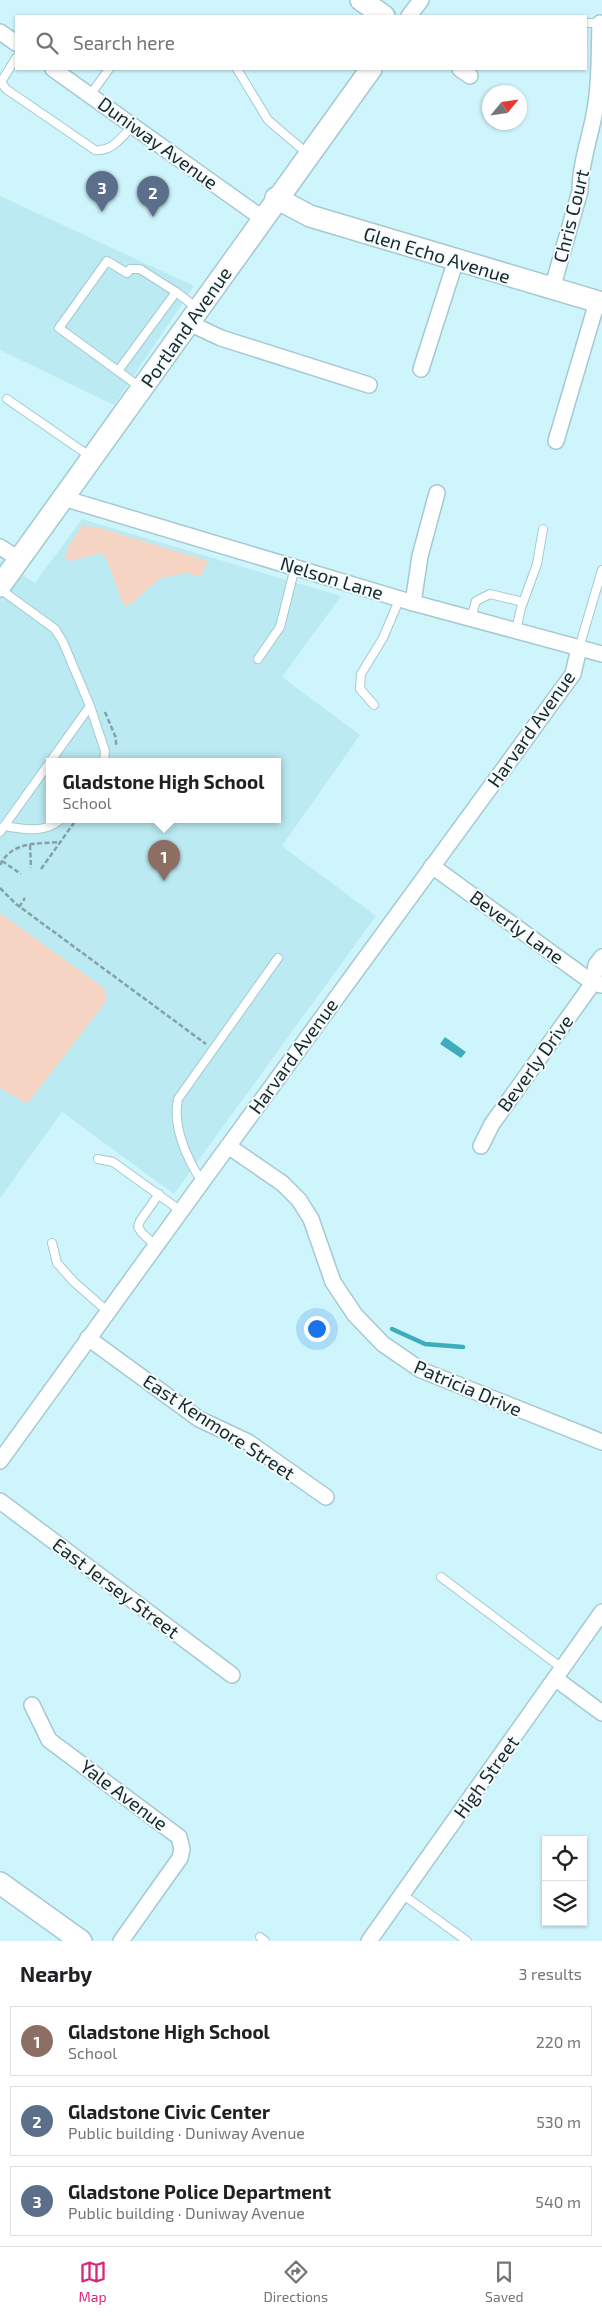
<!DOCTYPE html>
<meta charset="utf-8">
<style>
body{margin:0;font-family:"Exo 2",sans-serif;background:#f6f6f6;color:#202124}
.controls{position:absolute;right:15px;bottom:15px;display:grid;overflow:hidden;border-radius:0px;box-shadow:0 1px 4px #0004}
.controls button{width:45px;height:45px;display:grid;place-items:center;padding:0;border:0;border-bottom:1px solid #e0e0e0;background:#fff;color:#202124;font:25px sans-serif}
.compass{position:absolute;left:482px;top:85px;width:45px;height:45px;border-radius:50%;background:#fff;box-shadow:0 1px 4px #0004;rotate:61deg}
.you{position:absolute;left:316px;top:1328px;width:18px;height:18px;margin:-12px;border:4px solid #fff;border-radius:50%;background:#1a73e8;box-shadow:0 0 0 8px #1a73e833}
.badge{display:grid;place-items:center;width:32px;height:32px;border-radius:50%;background:#db2777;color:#fff;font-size:16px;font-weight:700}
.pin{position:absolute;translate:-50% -41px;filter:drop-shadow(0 1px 2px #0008)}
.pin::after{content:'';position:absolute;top:26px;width:18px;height:15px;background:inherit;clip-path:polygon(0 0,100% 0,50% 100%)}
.popup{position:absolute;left:46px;top:758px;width:235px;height:65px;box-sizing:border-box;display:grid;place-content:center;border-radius:0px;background:#fff;filter:drop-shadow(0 1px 4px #0005);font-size:16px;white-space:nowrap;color:#757577}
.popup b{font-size:19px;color:#202124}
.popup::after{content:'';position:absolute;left:50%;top:100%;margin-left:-10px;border:10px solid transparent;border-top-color:#fff}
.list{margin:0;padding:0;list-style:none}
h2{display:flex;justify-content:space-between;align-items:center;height:65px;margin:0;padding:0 20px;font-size:21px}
h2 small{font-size:16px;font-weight:400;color:#757577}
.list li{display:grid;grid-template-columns:32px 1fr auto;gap:15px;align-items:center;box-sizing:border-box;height:70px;margin:0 10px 10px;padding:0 10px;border:1px solid #e0e0e0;border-radius:0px}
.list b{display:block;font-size:19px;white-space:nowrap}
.list p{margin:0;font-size:16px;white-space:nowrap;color:#757577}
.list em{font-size:16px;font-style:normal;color:#757577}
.icon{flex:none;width:28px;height:28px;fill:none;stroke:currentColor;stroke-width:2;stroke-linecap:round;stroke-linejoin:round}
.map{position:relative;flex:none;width:602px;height:1941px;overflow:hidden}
.search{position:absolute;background:#fff;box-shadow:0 1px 4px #0004;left:15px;right:15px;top:15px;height:55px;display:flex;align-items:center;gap:12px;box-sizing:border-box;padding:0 18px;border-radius:0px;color:#757577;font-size:19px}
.sheet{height:305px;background:#fff}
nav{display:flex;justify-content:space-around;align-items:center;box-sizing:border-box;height:70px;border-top:1px solid #e0e0e0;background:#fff;font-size:14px;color:#757577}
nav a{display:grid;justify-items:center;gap:2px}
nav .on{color:#db2777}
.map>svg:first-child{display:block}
</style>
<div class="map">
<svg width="602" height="1941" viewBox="0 0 602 1941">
<rect width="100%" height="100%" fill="#cff5fc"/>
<!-- built -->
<g fill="#bbeaf3" fill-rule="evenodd">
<polygon points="0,196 194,286 114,405 0,350"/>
<path d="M82,519L341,596L282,677L360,735L282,846L376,916L174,1194L62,1112L0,1198V560L35,583ZM50,762H278V820H50Z"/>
</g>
<!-- green -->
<g fill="#f6d4c3">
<path d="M82,526L97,527L208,561L200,577C181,569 179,577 161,577L132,603L124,606L106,558L101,553L70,561L65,558L69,545Z"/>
<polygon points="0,913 104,988 107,1000 27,1104 0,1088"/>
</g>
<!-- water -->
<polygon fill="#3facbe" points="445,1037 466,1052 461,1058 440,1044"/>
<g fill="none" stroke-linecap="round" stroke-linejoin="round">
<!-- stream -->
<polyline stroke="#3facbe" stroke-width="4.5" points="392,1329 425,1344 463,1347"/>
<!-- lane casing -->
<g stroke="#a4c9d0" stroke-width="10">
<g id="lane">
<polyline points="586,23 602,23"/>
<path d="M16,58L1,82L6,89L95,150C112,152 122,137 133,125"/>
<polyline points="237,69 268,120 309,155"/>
<polyline points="90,95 109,69"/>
<polyline points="118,371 59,328 107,261 127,273 130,269 140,269 176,292"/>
<polyline points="141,388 118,371 176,292 197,308"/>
<polyline points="7,399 91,457"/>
<polyline points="0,589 55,629 63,642 90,706 0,832"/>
<polyline points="471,618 476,601 490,594 523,602"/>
<polyline points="516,630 521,608 537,564 543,529"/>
<polyline points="579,648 602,570"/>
<polyline points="258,659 280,627 295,567"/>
<polyline points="374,705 360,689 361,674 383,638 400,598"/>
<polyline points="90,706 105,751 104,762"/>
<path d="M4,826C24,829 43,834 60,820"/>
<polyline points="98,1159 113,1162 181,1211"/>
<path d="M202,1182C187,1159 172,1126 178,1099L278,958"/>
<polyline points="52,1243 57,1263 73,1281 107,1311"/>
<polyline points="155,1245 142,1233 138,1227 140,1221 159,1194"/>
<polyline points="441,1577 563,1669"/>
<polyline points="402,1894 467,1941"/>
<polyline points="260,1937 265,1941"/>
</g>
</g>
<!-- street casing -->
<g stroke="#a4c9d0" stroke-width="18">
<g id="street">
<polyline points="409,16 421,0"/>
<polyline points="0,32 16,43"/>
<polyline points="53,69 262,218"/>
<polyline points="460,69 470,76"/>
<path d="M552,289L580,191C580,162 592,133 596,104C600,77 599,50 600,23"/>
<polyline points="189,323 221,338 369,385"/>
<polyline points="421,369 456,260"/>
<polyline points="556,441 597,302"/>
<polyline points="63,498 410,602 602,654"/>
<polyline points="0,547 19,559"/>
<polyline points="413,603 420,556 437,493"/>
<polyline points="432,866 593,983 601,985"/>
<polyline points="228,1146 282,1183 299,1200 311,1219 333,1282 355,1315 383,1344 421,1370 602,1442"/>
<polyline points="481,1146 492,1124 593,983 596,965 602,957"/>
<polyline points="88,1338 199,1419 248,1442 326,1497"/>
<polyline points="0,1461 202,1182 573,674 579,648"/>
<polyline points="0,1501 232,1675"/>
<polyline points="556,1679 602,1713"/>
<polyline points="32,1705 49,1740 179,1837 182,1849 180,1858 121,1941"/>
<polyline points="369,1941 602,1612"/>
</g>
</g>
<!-- secondary casing -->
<g stroke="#a4c9d0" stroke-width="24">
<g id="secondary">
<polyline points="361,0 384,16"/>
<polyline points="276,198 310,216 602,303"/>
<polyline points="0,586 371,69"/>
<polyline points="0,1883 81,1941"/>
</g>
</g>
<!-- path -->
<g stroke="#85a1a6" stroke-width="2.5" stroke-dasharray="5 2.5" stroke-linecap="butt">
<polyline points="105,712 116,738 116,747"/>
<polyline points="30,845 31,868"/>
<polyline points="2,861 21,874"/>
<path d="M0,865C12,841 37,844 61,842"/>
<polyline points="41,869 76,820"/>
<polyline points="0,888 16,904 206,1044"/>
<polyline points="19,907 25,898"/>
</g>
<!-- lane -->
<use href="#lane" stroke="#fff" stroke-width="8"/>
<!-- street -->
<use href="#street" stroke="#fff" stroke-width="15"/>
<!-- secondary -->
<use href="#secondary" stroke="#fff" stroke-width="21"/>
</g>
<g text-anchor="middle" stroke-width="4" stroke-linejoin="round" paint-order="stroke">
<!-- street labels -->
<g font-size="19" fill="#19272a" stroke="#f4fcfd">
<text transform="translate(158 143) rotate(36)" y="7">Duniway Avenue</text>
<text transform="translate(571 216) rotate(-76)" y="7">Chris Court</text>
<text transform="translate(437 255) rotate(17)" y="7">Glen Echo Avenue</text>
<text transform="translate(186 327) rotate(-55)" y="7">Portland Avenue</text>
<text transform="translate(332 578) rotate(17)" y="7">Nelson Lane</text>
<text transform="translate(531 729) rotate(-55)" y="7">Harvard Avenue</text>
<text transform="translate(517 927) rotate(36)" y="7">Beverly Lane</text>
<text transform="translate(293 1056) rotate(-54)" y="7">Harvard Avenue</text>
<text transform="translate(535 1063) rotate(-54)" y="7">Beverly Drive</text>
<text transform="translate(468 1388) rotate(23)" y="7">Patricia Drive</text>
<text transform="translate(219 1427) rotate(33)" y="7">East Kenmore Street</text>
<text transform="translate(116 1588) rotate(37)" y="7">East Jersey Street</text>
<text transform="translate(486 1777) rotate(-54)" y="7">High Street</text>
<text transform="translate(124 1795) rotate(37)" y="7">Yale Avenue</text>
</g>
</g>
</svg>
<div class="controls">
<button><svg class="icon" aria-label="locate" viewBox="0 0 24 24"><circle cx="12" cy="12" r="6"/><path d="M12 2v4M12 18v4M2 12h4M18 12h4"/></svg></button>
<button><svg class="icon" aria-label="layers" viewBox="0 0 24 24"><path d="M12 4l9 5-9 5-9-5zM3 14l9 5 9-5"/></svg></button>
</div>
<svg class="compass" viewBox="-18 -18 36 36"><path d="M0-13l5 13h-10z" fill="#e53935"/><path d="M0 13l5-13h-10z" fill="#757577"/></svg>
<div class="you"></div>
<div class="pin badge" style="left:164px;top:881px;background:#8d6e63">1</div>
<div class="popup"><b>Gladstone High School</b>School</div>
<div class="pin badge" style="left:153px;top:217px;background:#5c6f8a">2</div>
<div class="pin badge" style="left:102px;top:212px;background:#5c6f8a">3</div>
<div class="search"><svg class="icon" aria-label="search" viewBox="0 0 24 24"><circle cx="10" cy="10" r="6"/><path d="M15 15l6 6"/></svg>Search here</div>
</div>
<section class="sheet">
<h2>Nearby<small>3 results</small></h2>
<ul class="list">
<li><span class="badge" style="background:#8d6e63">1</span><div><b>Gladstone High School</b><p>School</p></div><em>220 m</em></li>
<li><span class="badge" style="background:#5c6f8a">2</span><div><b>Gladstone Civic Center</b><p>Public building · Duniway Avenue</p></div><em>530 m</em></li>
<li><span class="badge" style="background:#5c6f8a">3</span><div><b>Gladstone Police Department</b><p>Public building · Duniway Avenue</p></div><em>540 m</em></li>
</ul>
</section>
<nav>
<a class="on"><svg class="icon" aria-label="map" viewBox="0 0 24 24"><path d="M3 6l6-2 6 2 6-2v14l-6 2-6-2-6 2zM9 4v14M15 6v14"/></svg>Map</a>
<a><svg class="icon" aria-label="directions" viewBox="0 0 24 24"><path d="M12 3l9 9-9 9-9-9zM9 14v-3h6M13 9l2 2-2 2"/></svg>Directions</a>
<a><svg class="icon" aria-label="saved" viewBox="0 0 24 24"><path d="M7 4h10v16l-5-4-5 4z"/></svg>Saved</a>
</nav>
